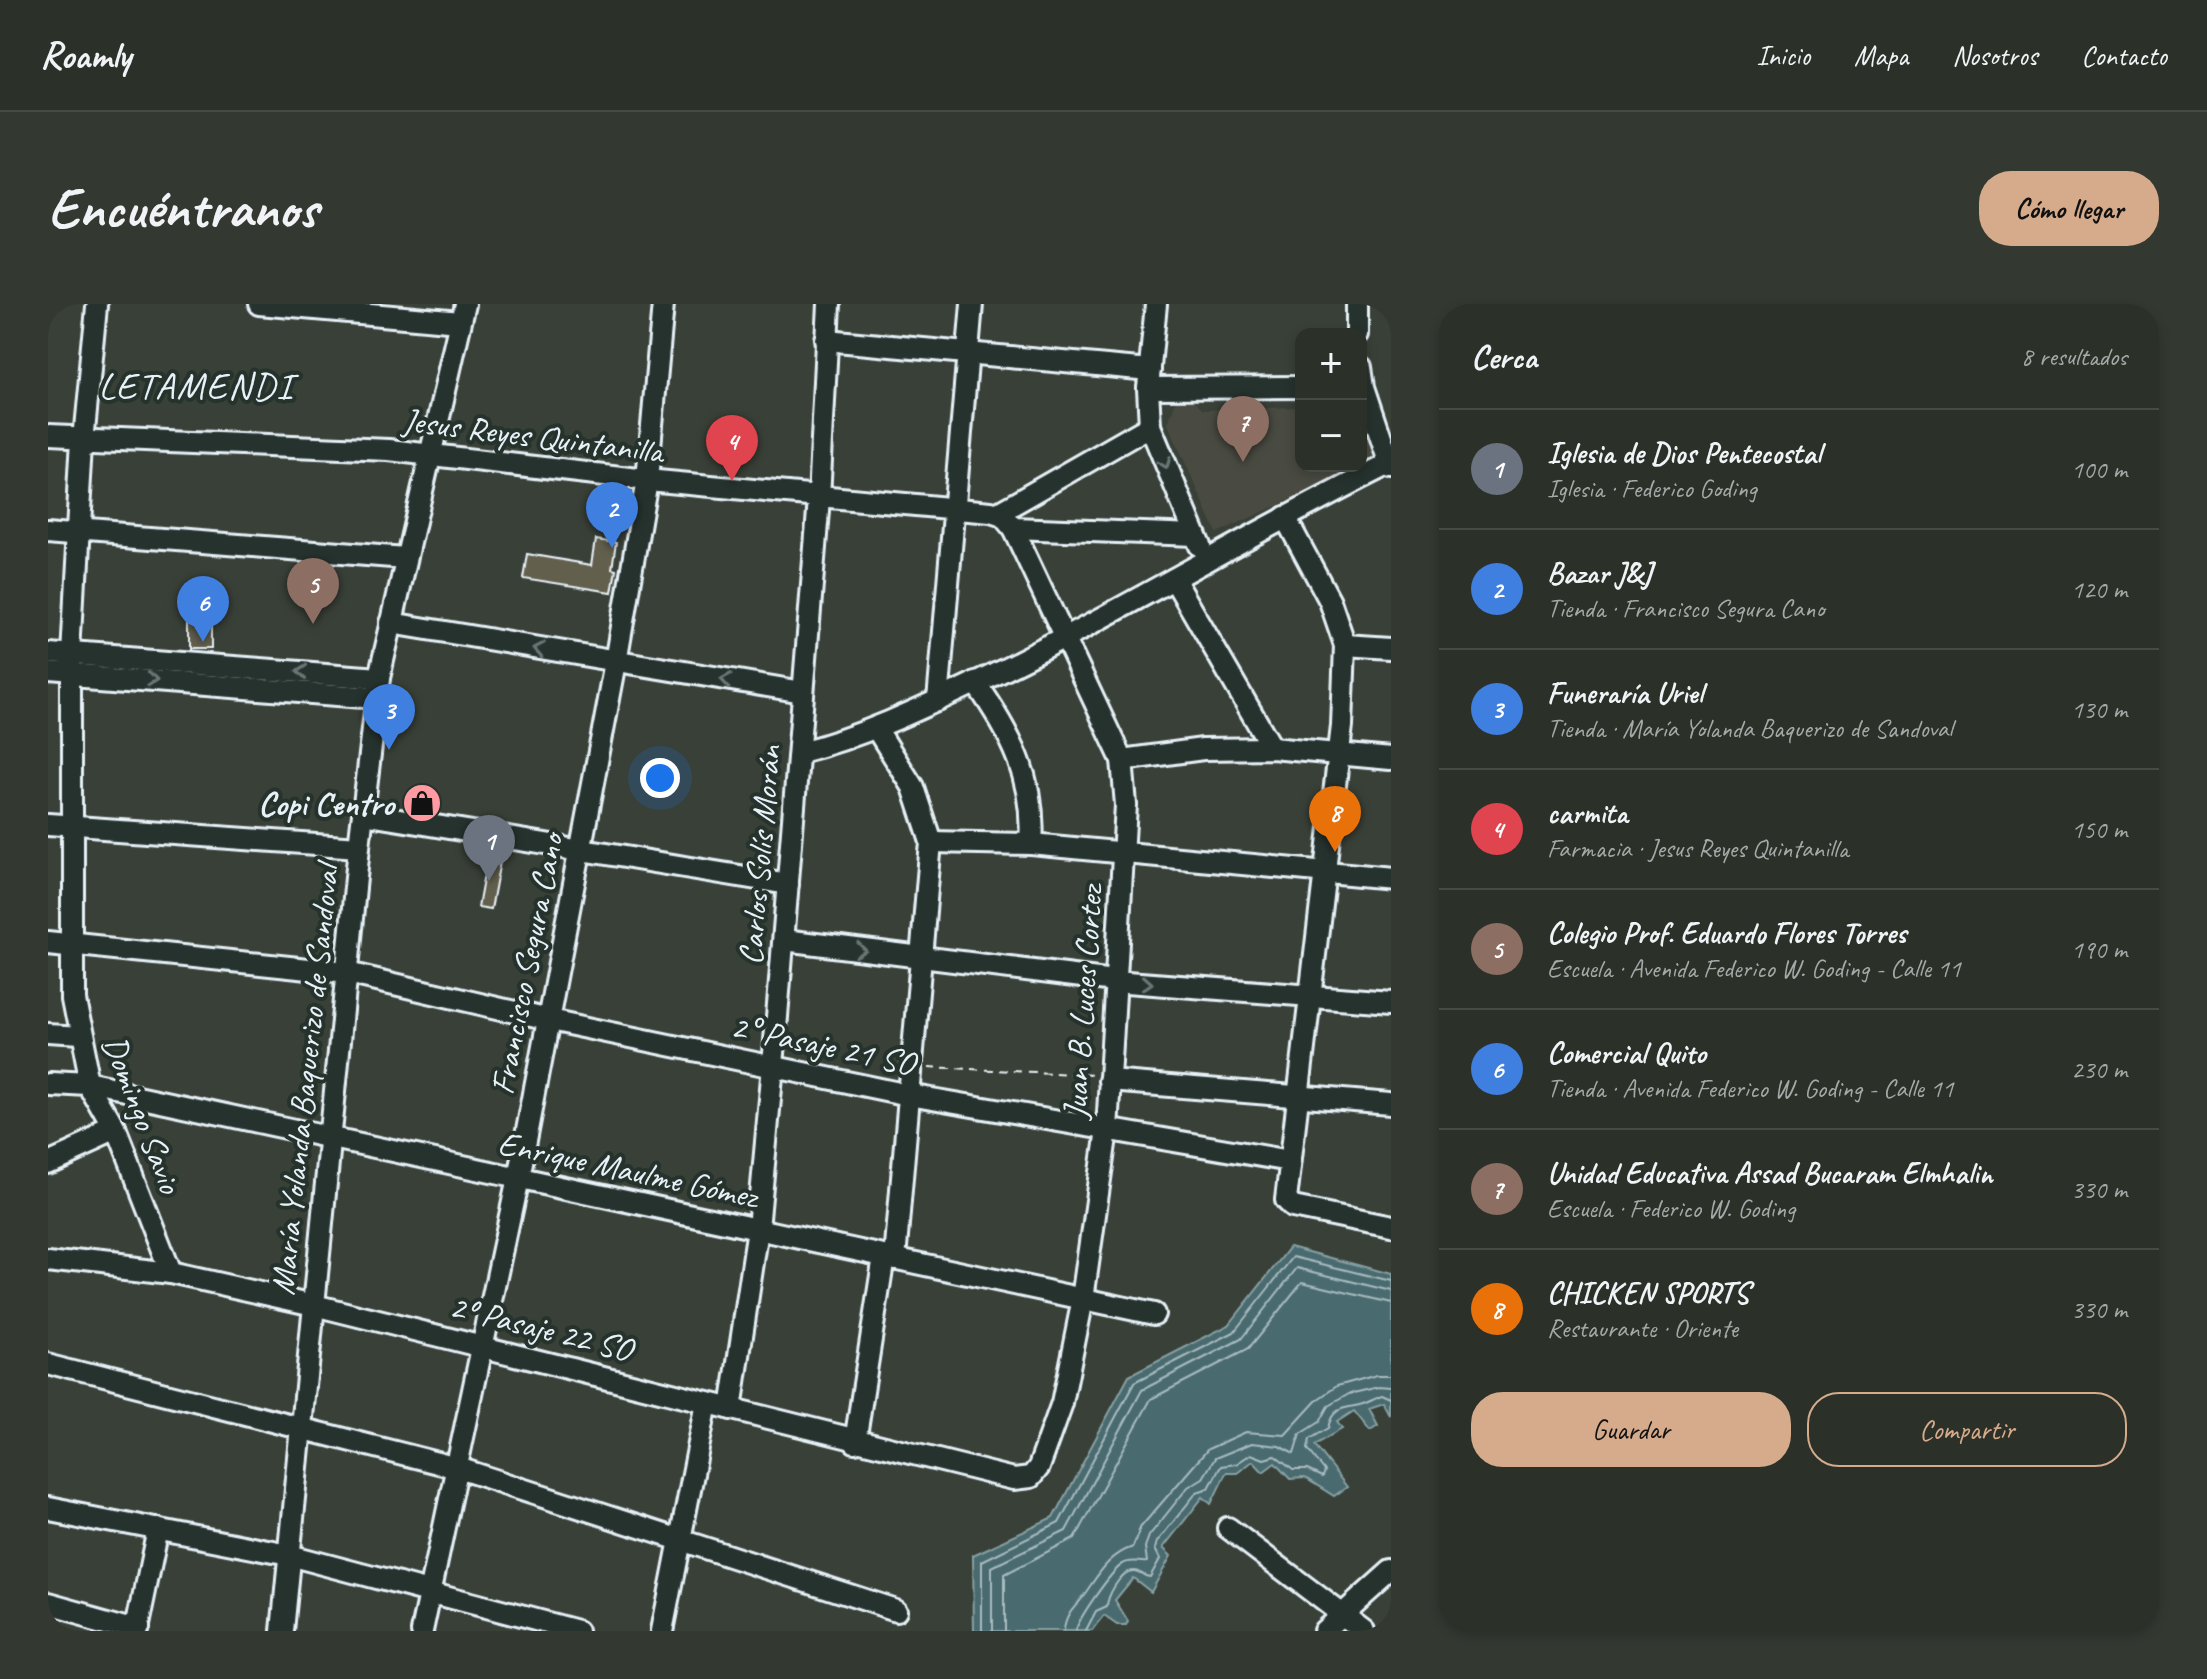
<!DOCTYPE html>
<html lang="es">
<meta charset="utf-8">
<style>
body{margin:0;font-family:Caveat,sans-serif;background:#333831;color:#f1f3f6}
.controls{position:absolute;right:24px;top:24px;display:grid;overflow:hidden;border-radius:16px;box-shadow:0 4px 12px #0003}
.controls button{width:72px;height:72px;display:grid;place-items:center;padding:0;border:0;border-bottom:2px solid #474b46;background:#2b3029;color:#f1f3f6;font:40px sans-serif}
.you{position:absolute;left:612px;top:474px;width:28px;height:28px;margin:-20px;border:6px solid #fff;border-radius:50%;background:#1a73e8;box-shadow:0 0 0 12px #1a73e833}
.badge{display:grid;place-items:center;width:52px;height:52px;border-radius:50%;background:#d6ab8b;color:#fff;font-size:26px;font-weight:700}
.pin{position:absolute;translate:-50% -66px;filter:drop-shadow(0 2px 4px #0008)}
.pin::after{content:'';position:absolute;top:42px;width:28px;height:24px;background:inherit;clip-path:polygon(0 0,100% 0,50% 100%)}
.list{margin:0;padding:0;list-style:none}
h2{display:flex;justify-content:space-between;align-items:center;height:104px;margin:0;padding:0 32px;font-size:34px}
h2 small{font-size:26px;font-weight:400;color:#a6a9a8}
.list li{display:grid;grid-template-columns:52px 1fr auto;gap:24px;align-items:center;box-sizing:border-box;height:120px;padding:0 32px;border-top:2px solid #474b46}
.list b{display:block;font-size:30px;white-space:nowrap}
.list p{margin:0;font-size:26px;white-space:nowrap;color:#a6a9a8}
.list em{font-size:26px;font-style:normal;color:#a6a9a8}
.actions{display:flex;gap:16px;padding:24px 32px}
.actions a{flex:1;padding:18px 0;border:2px solid #d6ab8b;border-radius:32px;text-align:center;font-size:28px;color:#d6ab8b}
.actions .main{background:#d6ab8b;color:#111}
.map{position:relative;flex:none;width:1343px;height:1327px;overflow:hidden;border-radius:32px}
header{display:flex;align-items:center;gap:48px;box-sizing:border-box;height:112px;padding:0 40px;background:#2b3029;border-bottom:2px solid #474b46}
header strong{font-size:38px}
nav{display:flex;gap:44px;margin-inline-start:auto;font-size:28px}
.intro{display:flex;align-items:center;justify-content:space-between;box-sizing:border-box;height:192px;padding:0 48px}
h1{margin:0;font-size:56px}
.button{padding:20px 36px;border-radius:32px;background:#d6ab8b;color:#111;font-size:28px;font-weight:700}
main{display:flex;gap:48px;padding:0 48px}
aside{flex:1;background:#2b3029;border-radius:32px;box-shadow:0 4px 12px #0003}
.map>svg:first-child{display:block}
</style>
<header>
<strong>Roamly</strong>
<nav><a>Inicio</a><a>Mapa</a><a>Nosotros</a><a>Contacto</a></nav>
</header>
<div class="intro"><h1>Encuéntranos</h1><a class="button">Cómo llegar</a></div>
<main>
<div class="map">
<svg width="1343" height="1327" viewBox="0 0 1343 1327">
<rect width="100%" height="100%" fill="#394037"/>
<filter id="ink" filterUnits="userSpaceOnUse"><feTurbulence type="fractalNoise" baseFrequency=".0125" numOctaves="2"/><feDisplacementMap in="SourceGraphic" scale="16" xChannelSelector="R" yChannelSelector="G"/><feConvolveMatrix kernelMatrix="1 2 1 2 8 2 1 2 1" color-interpolation-filters="sRGB"/></filter>
<g filter="url(#ink)">
<!-- built -->
<polygon fill="#494c42" points="1130,90 1140,91 1155,106 1253,103 1253,162 1313,162 1313,105 1334,153 1169,229 1120,120"/>
<!-- water -->
<polygon fill="#486b6e" stroke="#88a1a5" stroke-width="2" points="1242,943 1343,970 1343,1113 1336,1100 1321,1105 1330,1122 1322,1127 1306,1107 1289,1118 1294,1125 1266,1141 1299,1183 1286,1192 1257,1174 1242,1175 1227,1159 1215,1168 1205,1157 1189,1169 1178,1169 1163,1200 1155,1193 1115,1244 1123,1252 1103,1288 1085,1274 1067,1296 1080,1317 1078,1321 1069,1321 1056,1312 1044,1327 926,1327 925,1251 1005,1214 1081,1072 1181,1021"/>
<g fill="none" stroke-linecap="round" stroke-linejoin="round">
<!-- shore -->
<g stroke="#a8bbc1" stroke-width="2">
<polyline points="934,1327 934,1257 1011,1219 1086,1079 1186,1028 1245,953 1343,977"/>
<polyline points="944,1327 944,1263 1018,1227 1094,1086 1193,1035 1249,964 1343,987"/>
<polyline points="956,1327 956,1271 1026,1235 1103,1095 1200,1045 1254,978 1343,999"/>
<path d="M1016,1327C1017,1308 1028,1302 1038,1288C1052,1268 1061,1251 1085,1243L1092,1224L1160,1145L1198,1128L1237,1131L1270,1095L1289,1082L1329,1071H1343"/>
<path d="M1028,1327C1029,1316 1064,1266 1075,1260C1083,1255 1091,1259 1099,1258L1097,1243L1101,1232L1140,1183L1155,1174L1167,1154L1204,1139L1231,1142L1246,1150L1252,1130L1271,1118L1280,1102L1301,1090L1331,1083L1343,1084"/>
<path d="M1038,1327L1048,1308L1059,1303C1059,1293 1072,1267 1085,1267C1092,1266 1095,1273 1102,1273L1112,1255L1107,1245L1109,1238L1149,1188L1161,1184L1173,1162L1188,1160L1203,1150L1216,1155L1227,1152L1245,1166H1259L1274,1173L1276,1167L1259,1145L1261,1135L1280,1124C1285,1100 1300,1105 1315,1100C1321,1098 1328,1094 1334,1092L1343,1096"/>
</g>
</g>
<!-- building -->
<g fill="#645f4d" stroke="#e8f1f8" stroke-width="2">
<polygon points="548,235 568,238 564,264 568,265 564,288 475,274 479,250 544,261"/>
<rect x="141" y="307" width="22" height="38"/>
<polygon points="440,549 453,552 443,605 430,603"/>
</g>
<g fill="none" stroke-linecap="round" stroke-linejoin="round">
<!-- minor casing -->
<g stroke="#e8f1f8" stroke-width="26">
<g id="minor">
<polyline points="49,0 36,135 24,351 24,691 42,782 68,828 123,969"/>
<polyline points="211,0 412,18"/>
<polyline points="1108,0 1100,84 1102,122 1152,242"/>
<polyline points="1309,30 1309,0"/>
<polyline points="778,36 1102,66"/>
<polyline points="1313,63 1316,83 1343,164"/>
<polyline points="1100,84 1253,83"/>
<polyline points="0,132 341,146 599,176 943,208 955,212 965,224 1147,231"/>
<polyline points="950,209 1102,122"/>
<polyline points="1237,213 1282,297 1297,341 1294,422 1238,896 1245,903 1343,923"/>
<polyline points="0,226 357,254"/>
<polyline points="1126,275 1224,444"/>
<polyline points="343,319 755,388"/>
<polyline points="1297,341 1343,344"/>
<polyline points="0,349 331,374"/>
<polyline points="0,369 329,394"/>
<path d="M927,378C963,429 988,476 983,540"/>
<polyline points="890,397 924,0"/>
<polyline points="828,424 865,483 883,538 847,955"/>
<path d="M752,448C816,432 874,404 933,376C1073,309 1204,227 1343,159"/>
<polyline points="1074,456 1155,445 1224,444 1343,455"/>
<polyline points="315,510 740,580"/>
<polyline points="0,521 311,543"/>
<polyline points="883,538 983,540 1343,574"/>
<polyline points="736,636 1066,677 1343,698"/>
<polyline points="0,638 299,669 501,716 861,791 1242,857"/>
<polyline points="0,730 29,732"/>
<polyline points="1061,777 1343,800"/>
<polyline points="0,780 42,782 1106,1010"/>
<polyline points="0,859 68,828"/>
<polyline points="0,955 123,969 266,1001 966,1175 983,1173 991,1163 1014,1099 1035,995 1059,826 1078,501 1074,456 965,224"/>
<polyline points="0,1060 410,1164 848,1306"/>
<polyline points="683,1105 710,925 725,762 771,194 781,0"/>
<polyline points="807,1138 836,952"/>
<polyline points="0,1204 241,1251 529,1327"/>
<polyline points="1180,1224 1316,1327"/>
<polyline points="0,1299 90,1324"/>
<polyline points="89,1327 110,1225"/>
<polyline points="234,1327 311,543 331,374 417,0"/>
<polyline points="374,1327 470,874 568,358 599,176 615,0"/>
<polyline points="614,1327 659,1099"/>
<polyline points="1276,1327 1343,1267"/>
</g>
</g>
<!-- path -->
<polyline stroke="#e8f1f8" stroke-width="2" stroke-dasharray="8 6" stroke-linecap="butt" points="881,763 1047,771"/>
<!-- minor -->
<use href="#minor" stroke="#26332d" stroke-width="20"/>
</g>
<!-- one-way arrows -->
<defs><path id="oneway-chevron" d="M-2-3.5L2.5 0L-2 3.5" fill="none" stroke-width="1.6" stroke-linecap="round" stroke-linejoin="round" transform="scale(2)"/></defs>
<g stroke="#6a7674">
<use href="#oneway-chevron" transform="translate(1117 159) rotate(69)"/>
<use href="#oneway-chevron" transform="translate(491 345) rotate(-170)"/>
<use href="#oneway-chevron" transform="translate(253 368) rotate(-176)"/>
<use href="#oneway-chevron" transform="translate(104 376) rotate(4)"/>
<use href="#oneway-chevron" transform="translate(678 376) rotate(-171)"/>
<use href="#oneway-chevron" transform="translate(813 646) rotate(7)"/>
<use href="#oneway-chevron" transform="translate(1099 679) rotate(4)"/>
</g>
</g>
<!-- icons -->
<defs>
<g id="shop-disc" transform="scale(2)"><circle r="9.5" fill="#ff9aa2" stroke="#26332d"/><path d="M-5-2.5h2.3a2.7 3.5 0 0 1 5.4 0H5L5.5 6h-11ZM-1.5-2.5h3a1.5 2.3 0 0 0-3 0Z" fill="#111"/></g>
</defs>
<g fill-rule="evenodd">
<use href="#shop-disc" x="374" y="499"/>
</g>
<g text-anchor="middle" stroke-width="8" stroke-linejoin="round" paint-order="stroke">
<!-- street labels -->
<g font-size="34" fill="#e8f1f8" stroke="#26332d">
<text transform="translate(485 131) rotate(7)" y="12">Jesus Reyes Quintanilla</text>
<text transform="translate(711 551) rotate(-85)" y="12">Carlos Solís Morán</text>
<text transform="translate(478 660) rotate(-79)" y="12">Francisco Segura Cano</text>
<text transform="translate(1034 698) rotate(-86)" y="12">Juan B. Luces Cortez</text>
<text transform="translate(775 740) rotate(12)" y="12">2° Pasaje 21 SO</text>
<text transform="translate(256 776) rotate(-84)" y="12">María Yolanda Baquerizo de Sandoval</text>
<text transform="translate(95 810) rotate(69)" y="12">Domingo Savio</text>
<text transform="translate(580 865) rotate(12)" y="12">Enrique Maulme Gómez</text>
<text transform="translate(493 1023) rotate(14)" y="12">2º Pasaje 22 SO</text>
</g>
<!-- poi labels -->
<g font-size="34" font-weight="bold" fill="#e8f1f8" stroke="#26332d" text-anchor="end">
<text x="346" y="511">Copi Centro</text>
</g>
<!-- quarter labels -->
<g font-size="38" letter-spacing="2" fill="#e8f1f8" stroke="#26332d">
<text x="148" y="94">LETAMENDI</text>
</g>
</g>
</svg>
<div class="controls">
<button>+</button>
<button>−</button>
</div>
<div class="you"></div>
<div class="pin badge" style="left:441px;top:577px;background:#6b7280">1</div>
<div class="pin badge" style="left:564px;top:244px;background:#3f7fe0">2</div>
<div class="pin badge" style="left:341px;top:446px;background:#3f7fe0">3</div>
<div class="pin badge" style="left:684px;top:177px;background:#e0444e">4</div>
<div class="pin badge" style="left:265px;top:320px;background:#8d6e63">5</div>
<div class="pin badge" style="left:155px;top:338px;background:#3f7fe0">6</div>
<div class="pin badge" style="left:1195px;top:158px;background:#8d6e63">7</div>
<div class="pin badge" style="left:1287px;top:548px;background:#e8710a">8</div>
</div>
<aside>
<h2>Cerca<small>8 resultados</small></h2>
<ul class="list">
<li><span class="badge" style="background:#6b7280">1</span><div><b>Iglesia de Dios Pentecostal</b><p>Iglesia · Federico Goding</p></div><em>100 m</em></li>
<li><span class="badge" style="background:#3f7fe0">2</span><div><b>Bazar J&amp;J</b><p>Tienda · Francisco Segura Cano</p></div><em>120 m</em></li>
<li><span class="badge" style="background:#3f7fe0">3</span><div><b>Funeraría Uriel</b><p>Tienda · María Yolanda Baquerizo de Sandoval</p></div><em>130 m</em></li>
<li><span class="badge" style="background:#e0444e">4</span><div><b>carmita</b><p>Farmacia · Jesus Reyes Quintanilla</p></div><em>150 m</em></li>
<li><span class="badge" style="background:#8d6e63">5</span><div><b>Colegio Prof. Eduardo Flores Torres</b><p>Escuela · Avenida Federico W. Goding - Calle 11</p></div><em>190 m</em></li>
<li><span class="badge" style="background:#3f7fe0">6</span><div><b>Comercial Quito</b><p>Tienda · Avenida Federico W. Goding - Calle 11</p></div><em>230 m</em></li>
<li><span class="badge" style="background:#8d6e63">7</span><div><b>Unidad Educativa Assad Bucaram Elmhalin</b><p>Escuela · Federico W. Goding</p></div><em>330 m</em></li>
<li><span class="badge" style="background:#e8710a">8</span><div><b>CHICKEN SPORTS</b><p>Restaurante · Oriente</p></div><em>330 m</em></li>
</ul>
<div class="actions"><a class="main">Guardar</a><a>Compartir</a></div>
</aside>
</main>
